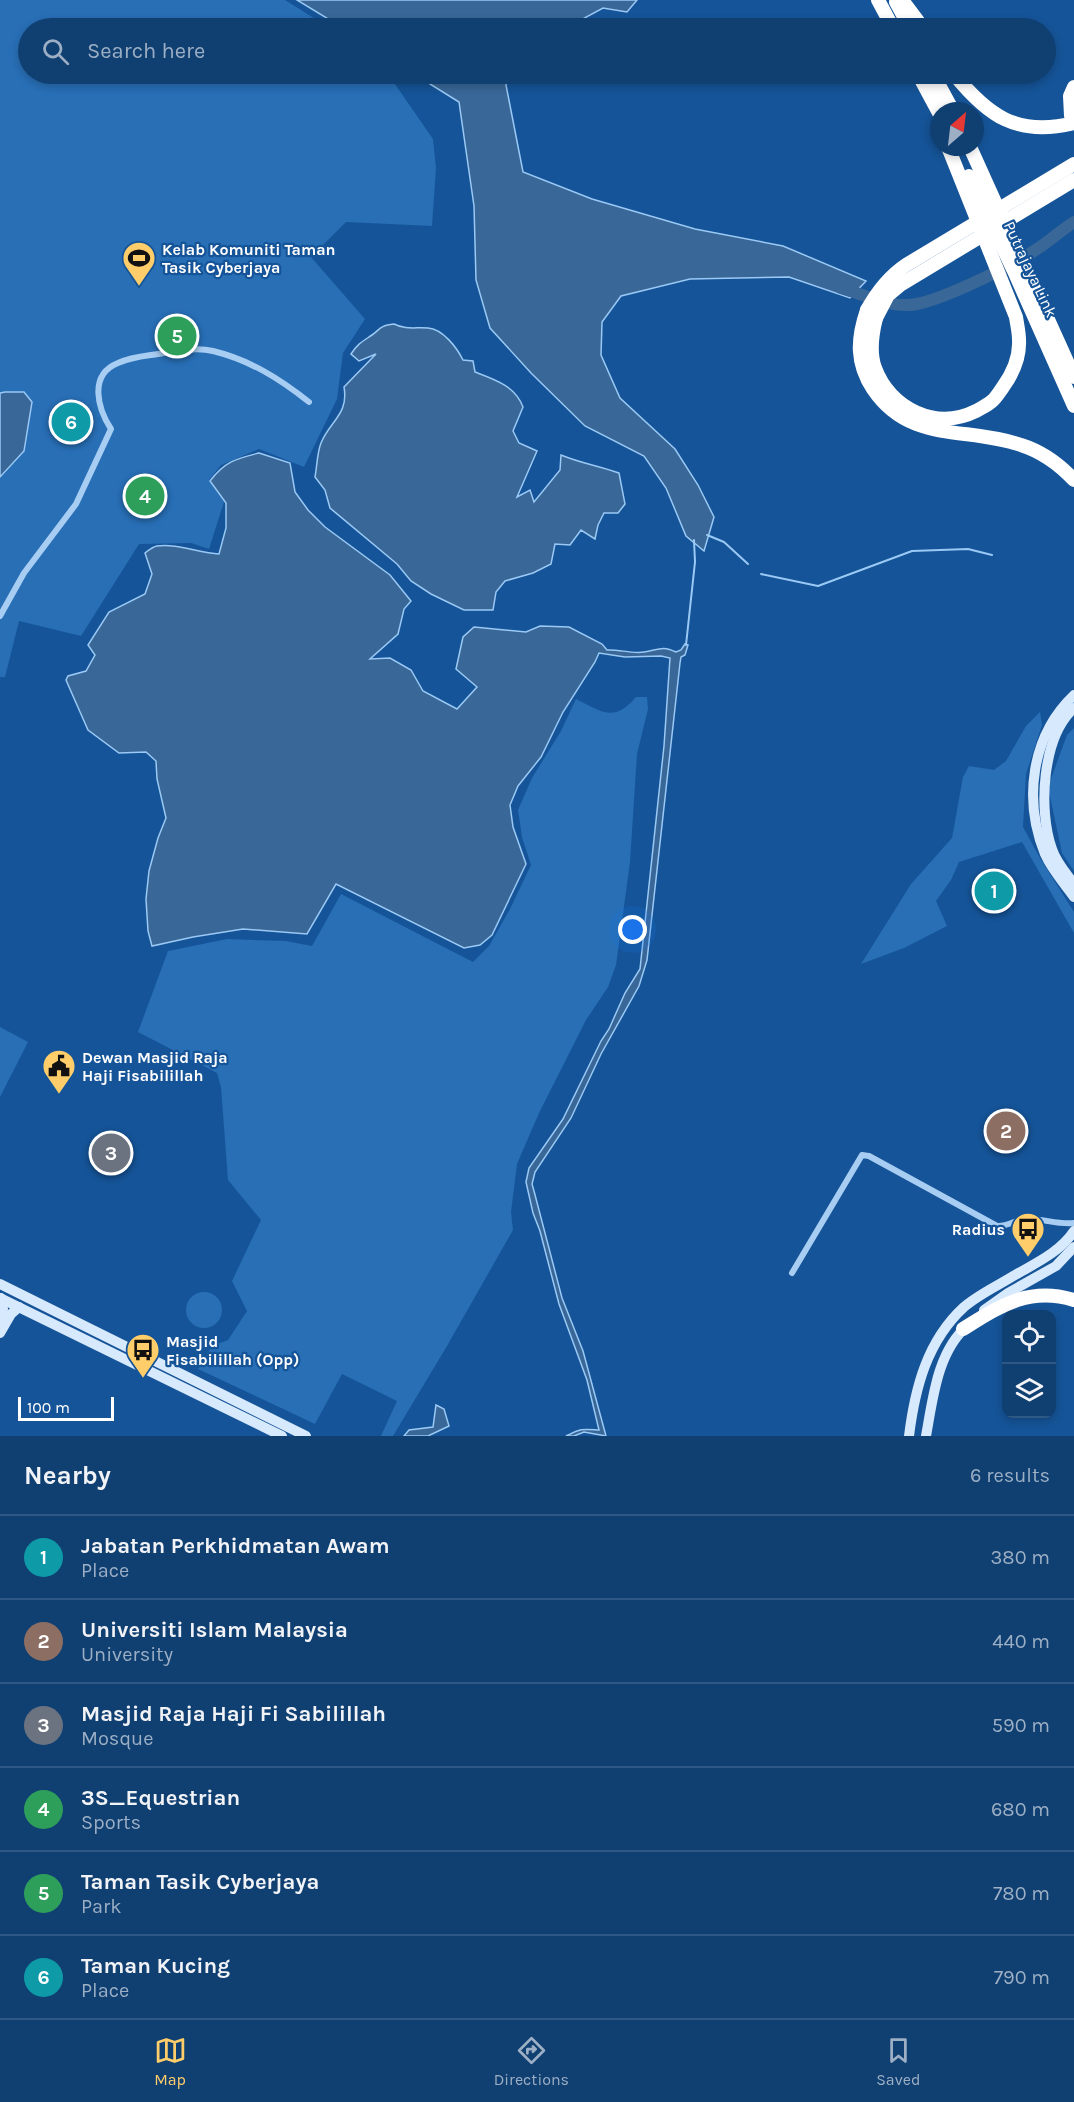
<!DOCTYPE html>
<style>
body{margin:0;font-family:Karla,sans-serif;background:#194677;color:#f1f3f6}
.controls{position:absolute;right:18px;bottom:18px;display:grid;overflow:hidden;border-radius:12px;box-shadow:0 3px 9px #0003}
.controls button{width:54px;height:54px;display:grid;place-items:center;padding:0;border:0;border-bottom:2px solid #305884;background:#103f72;color:#f1f3f6;font:30px sans-serif}
.compass{position:absolute;left:930px;top:102px;width:54px;height:54px;border-radius:50%;background:#103f72;box-shadow:0 3px 9px #0003;rotate:28deg}
.scale{position:absolute;left:18px;bottom:15px;width:96px;box-sizing:border-box;padding-left:6px;border:3px solid #fff;border-top:0;font-size:16px;line-height:21px;white-space:nowrap;color:#fff;-webkit-text-stroke:4px #155498;paint-order:stroke}
.you{position:absolute;left:633px;top:930px;width:21px;height:21px;margin:-15px;border:4px solid #fff;border-radius:50%;background:#1a73e8;box-shadow:0 0 0 9px #1a73e833}
.badge{display:grid;place-items:center;width:39px;height:39px;border-radius:50%;background:#ffcd69;color:#fff;font-size:20px;font-weight:700}
.pin{position:absolute;translate:-50% -50%;border:3px solid #fff;box-shadow:0 2px 6px #0006}
.list{margin:0;padding:0;list-style:none}
h2{display:flex;justify-content:space-between;align-items:center;height:78px;margin:0;padding:0 24px;font-size:26px}
h2 small{font-size:20px;font-weight:400;color:#9cafc4}
.list li{display:grid;grid-template-columns:39px 1fr auto;gap:18px;align-items:center;box-sizing:border-box;height:84px;padding:0 24px;border-top:2px solid #305884}
.list b{display:block;font-size:22px;white-space:nowrap}
.list p{margin:0;font-size:20px;white-space:nowrap;color:#9cafc4}
.list em{font-size:20px;font-style:normal;color:#9cafc4}
.icon{flex:none;width:33px;height:33px;fill:none;stroke:currentColor;stroke-width:2;stroke-linecap:round;stroke-linejoin:round}
.map{position:relative;flex:none;width:1074px;height:1436px;overflow:hidden}
.search{position:absolute;background:#103f72;box-shadow:0 3px 9px #0003;left:18px;right:18px;top:18px;height:66px;display:flex;align-items:center;gap:15px;box-sizing:border-box;padding:0 21px;border-radius:33px;color:#9cafc4;font-size:22px}
.sheet{height:582px;background:#103f72}
nav{display:flex;justify-content:space-around;align-items:center;box-sizing:border-box;height:84px;border-top:2px solid #305884;background:#103f72;font-size:16px;color:#9cafc4}
nav a{display:grid;justify-items:center;gap:3px}
nav .on{color:#ffcd69}
.map>svg:first-child{display:block}
</style>
<div class="map">
<svg width="1074" height="1436" viewBox="0 0 1074 1436">
<rect width="100%" height="100%" fill="#155498"/>
<!-- green -->
<g fill="#286fb6">
<polygon points="0,0 285,0 330,28 28,28 28,74 388,74 433,139 436,168 432,226 346,222 311,257 365,319 343,353 337,399 304,467 259,449 221,465 209,480 224,502 209,549 191,543 139,544 81,636 19,621 5,677 0,677"/>
<path d="M636,697H647L648,709L637,754L630,862L616,965L608,987L586,1020L539,1113L517,1164L511,1212L513,1230L447,1346L393,1436H381L397,1401L342,1374L315,1424L198,1369L212,1346L228,1340L247,1311L232,1281L261,1220L228,1180L221,1087L217,1073L138,1032L168,951L227,939L286,941L312,946L341,894L473,962L489,946L510,909L531,865L522,837L518,810L532,778L561,731L576,699C602,712 614,723 636,697Z"/>
<polygon points="1040,712 1042,725 1026,774 1023,827 1040,858 1074,912 1074,933 1022,842 959,862 951,880 936,901 947,926 904,948 861,964 911,884 952,838 963,777 969,766 994,770 1006,761 1026,726"/>
<polygon points="1074,728 1074,871 1062,853 1048,787 1067,735"/>
<polygon points="0,1027 28,1042 0,1097"/>
<circle cx="204" cy="1310" r="18"/>
</g>
<!-- water -->
<g fill="#396797" stroke="#9ac9f5" stroke-width="1.5">
<polygon points="297,0 637,0 627,12 603,8 566,28 343,28"/>
<polygon points="414,74 511,74 506,85 523,172 592,199 695,229 783,246 866,281 850,298 789,277 690,279 621,296 602,322 601,355 620,398 675,449 698,485 714,517 704,551 686,536 666,488 644,456 585,426 531,373 490,328 476,280 474,206 459,102"/>
<path d="M394,324C406,330 415,327 428,328C443,329 457,348 463,360L473,361L475,372C496,380 515,386 523,407L513,431L519,443L537,451L517,497L530,490L534,502L560,470L561,455C580,463 599,466 619,473L625,504L618,513H604L598,525L595,539L581,530L570,545L555,544L551,564L533,573L505,581L496,592L493,610H464L431,594L411,581L397,564L330,508L325,490L315,477C317,467 317,453 321,443C330,421 349,414 344,387L376,354L359,361L351,354C357,345 360,343 369,337C381,330 377,326 394,324Z"/>
<polygon points="5,392 24,392 32,402 24,451 0,477 0,393"/>
<path d="M259,453L290,463L295,492L308,510L325,527L390,575L411,601L404,609L398,634L370,659L390,658L411,670L423,691L457,709L477,687L456,669L463,637L474,627L526,632L540,626L569,627L602,644L607,650C618,649 632,654 644,652C658,650 662,645 676,652L681,650L685,644L688,645L685,655L681,657L680,663L647,960L639,986L601,1054L571,1118L535,1172L532,1184L534,1191L562,1298L583,1351L606,1436L584,1432L574,1436H566C582,1428 583,1429 599,1430L587,1380L559,1304L540,1231L533,1213L526,1182L529,1168L563,1119L601,1041L609,1029L625,993L640,969L664,746L670,658L661,656L625,657L599,653L595,662L563,712L541,757L518,786L510,805L513,827L526,864L492,935L480,945L464,948L336,884L307,934L243,929L193,937L152,946L148,931L146,899L149,871L158,838L166,818L157,779L156,761L146,752L119,753L88,730L66,680L68,676L86,671L95,655L88,645L109,612L145,594L152,574L145,553C149,550 152,547 157,546C176,543 199,553 219,554L226,528V503L210,481C225,461 236,459 259,453Z"/>
<polygon points="436,1405 444,1409 449,1426 428,1436 404,1436 409,1430 433,1427"/>
</g>
<g fill="none" stroke-linecap="round" stroke-linejoin="round">
<!-- stream -->
<g stroke="#9ac9f5" stroke-width="2">
<polyline points="707,535 724,542 748,564"/>
<polyline points="761,574 818,586 912,551 968,549 992,555"/>
<polyline points="686,645 695,562 694,540"/>
</g>
<!-- river -->
<path stroke="#396797" stroke-width="12" d="M841,288C862,294 886,306 908,305C934,305 1013,265 1037,249C1050,241 1061,230 1074,222"/>
<!-- minor -->
<g stroke="#a8cdf2" stroke-width="6">
<path d="M0,616L24,573L76,504L111,429C98,409 88,375 118,363C131,357 145,356 158,354C176,351 196,347 213,351C250,360 280,379 309,402"/>
<path d="M792,1273L862,1155L869,1156L997,1226C1007,1227 1015,1220 1025,1219C1042,1218 1057,1225 1074,1223"/>
</g>
<!-- secondary -->
<g stroke="#d7e9fc" stroke-width="10">
<path d="M1074,695C1031,736 1023,800 1045,854C1052,870 1064,883 1074,897"/>
<path d="M1074,708C1042,737 1038,810 1052,849C1056,862 1066,873 1074,884"/>
<polyline points="0,1284 306,1436"/>
<polyline points="0,1298 282,1436"/>
<polyline points="984,1310 1008,1293 1056,1266 1074,1247"/>
<polyline points="0,1319 3,1309 1,1298"/>
<polyline points="0,1333 11,1314 19,1307"/>
<path d="M909,1436C915,1388 927,1341 964,1307C979,1294 999,1285 1015,1275C1036,1263 1060,1252 1074,1231"/>
<path d="M926,1436C933,1398 937,1352 968,1325"/>
</g>
<!-- motorway -->
<g stroke="#fff" stroke-width="14">
<polyline points="878,0 893,28"/>
<polyline points="902,0 923,28"/>
<polyline points="896,2 910,28"/>
<polyline points="918,74 939,113"/>
<polyline points="933,74 953,111"/>
<path d="M954,74C988,116 1017,137 1074,123"/>
<polyline points="1071,116 1070,96 1074,87"/>
<polyline points="970,147 1074,377"/>
<polyline points="969,176 1014,271 1074,406"/>
<path d="M867,310C857,339 856,363 873,389C910,444 966,426 1021,445C1043,452 1059,464 1074,480"/>
<path d="M876,318C872,334 869,352 875,368C890,409 936,431 976,411C981,408 988,405 992,401C996,398 1000,391 1003,387C1013,373 1020,357 1019,340C1019,332 1017,324 1016,317L948,147"/>
<path d="M963,1329C1000,1306 1029,1286 1074,1300"/>
</g>
<!-- motorway-bridge -->
<g stroke="#fff" stroke-width="14">
<path d="M867,310C877,292 888,277 906,265L1074,164"/>
<polyline points="876,318 888,295 900,285 1074,180"/>
</g>
</g>
<!-- icons -->
<defs>
<g id="stadium-pin" transform="scale(1.725)"><path d="M0 17L-7.5 6A9.5 9.5 0 1 1 7.5 6Z" fill="#ffcd69" stroke="#155498"/><path d="M0-5a6.5 5 0 1 0 0 10a6.5 5 0 1 0 0-10ZM-3.5-1.8h7v3.6h-7Z" fill="#111"/></g>
<g id="civic-pin" transform="scale(1.725)"><path d="M0 17L-7.5 6A9.5 9.5 0 1 1 7.5 6Z" fill="#ffcd69" stroke="#155498"/><path d="M-.6-6.5H3V-4.5H.6V-3L4-1V1h2V6H-6V1h2V-1L-.6-3ZM-1.2 2.5V6h2.4V2.5Z" fill="#111"/></g>
<g id="bus-pin" transform="scale(1.725)"><path d="M0 17L-7.5 6A9.5 9.5 0 1 1 7.5 6Z" fill="#ffcd69" stroke="#155498"/><path d="M-5-6H5V4H4V6H2V4H-2V6H-4V4H-5ZM-3.5-4V0h7V-4ZM-3.5 1.2v1.5H-2V1.2ZM2 1.2v1.5H3.5V1.2Z" fill="#111"/></g>
</defs>
<g fill-rule="evenodd">
<use href="#stadium-pin" x="139" y="258"/>
<use href="#civic-pin" x="59" y="1066"/>
<use href="#bus-pin" x="1028" y="1229"/>
<use href="#bus-pin" x="143" y="1350"/>
</g>
<g text-anchor="middle" stroke-width="4.5" stroke-linejoin="round" paint-order="stroke">
<!-- poi labels -->
<g font-size="16" font-weight="bold" fill="#fff" stroke="#155498" text-anchor="start">
<text x="162" y="255">Kelab Komuniti Taman<tspan x="162" dy="18">Tasik Cyberjaya</tspan></text>
<text x="82" y="1063">Dewan Masjid Raja<tspan x="82" dy="18">Haji Fisabilillah</tspan></text>
<text x="1005" y="1235" text-anchor="end">Radius</text>
<text x="166" y="1347">Masjid<tspan x="166" dy="18">Fisabilillah (Opp)</tspan></text>
</g>
<!-- street labels -->
<g font-size="16" fill="#fff" stroke="#155498">
<text transform="translate(1031 269) rotate(65)" y="6">Putrajaya Link</text>
</g>
</g>
</svg>
<div class="controls">
<button><svg class="icon" aria-label="locate" viewBox="0 0 24 24"><circle cx="12" cy="12" r="6"/><path d="M12 2v4M12 18v4M2 12h4M18 12h4"/></svg></button>
<button><svg class="icon" aria-label="layers" viewBox="0 0 24 24"><path d="M12 4l9 5-9 5-9-5zM3 14l9 5 9-5"/></svg></button>
</div>
<svg class="compass" viewBox="-18 -18 36 36"><path d="M0-13l5 13h-10z" fill="#e53935"/><path d="M0 13l5-13h-10z" fill="#9cafc4"/></svg>
<div class="scale">100 m</div>
<div class="you"></div>
<div class="pin badge" style="left:994px;top:891px;background:#0f9aa8">1</div>
<div class="pin badge" style="left:1006px;top:1131px;background:#8d6e63">2</div>
<div class="pin badge" style="left:111px;top:1153px;background:#6b7280">3</div>
<div class="pin badge" style="left:145px;top:496px;background:#2e9e5b">4</div>
<div class="pin badge" style="left:177px;top:336px;background:#2e9e5b">5</div>
<div class="pin badge" style="left:71px;top:422px;background:#0f9aa8">6</div>
<div class="search"><svg class="icon" aria-label="search" viewBox="0 0 24 24"><circle cx="10" cy="10" r="6"/><path d="M15 15l6 6"/></svg>Search here</div>
</div>
<section class="sheet">
<h2>Nearby<small>6 results</small></h2>
<ul class="list">
<li><span class="badge" style="background:#0f9aa8">1</span><div><b>Jabatan Perkhidmatan Awam</b><p>Place</p></div><em>380 m</em></li>
<li><span class="badge" style="background:#8d6e63">2</span><div><b>Universiti Islam Malaysia</b><p>University</p></div><em>440 m</em></li>
<li><span class="badge" style="background:#6b7280">3</span><div><b>Masjid Raja Haji Fi Sabilillah</b><p>Mosque</p></div><em>590 m</em></li>
<li><span class="badge" style="background:#2e9e5b">4</span><div><b>3S_Equestrian</b><p>Sports</p></div><em>680 m</em></li>
<li><span class="badge" style="background:#2e9e5b">5</span><div><b>Taman Tasik Cyberjaya</b><p>Park</p></div><em>780 m</em></li>
<li><span class="badge" style="background:#0f9aa8">6</span><div><b>Taman Kucing</b><p>Place</p></div><em>790 m</em></li>
</ul>
</section>
<nav>
<a class="on"><svg class="icon" aria-label="map" viewBox="0 0 24 24"><path d="M3 6l6-2 6 2 6-2v14l-6 2-6-2-6 2zM9 4v14M15 6v14"/></svg>Map</a>
<a><svg class="icon" aria-label="directions" viewBox="0 0 24 24"><path d="M12 3l9 9-9 9-9-9zM9 14v-3h6M13 9l2 2-2 2"/></svg>Directions</a>
<a><svg class="icon" aria-label="saved" viewBox="0 0 24 24"><path d="M7 4h10v16l-5-4-5 4z"/></svg>Saved</a>
</nav>
